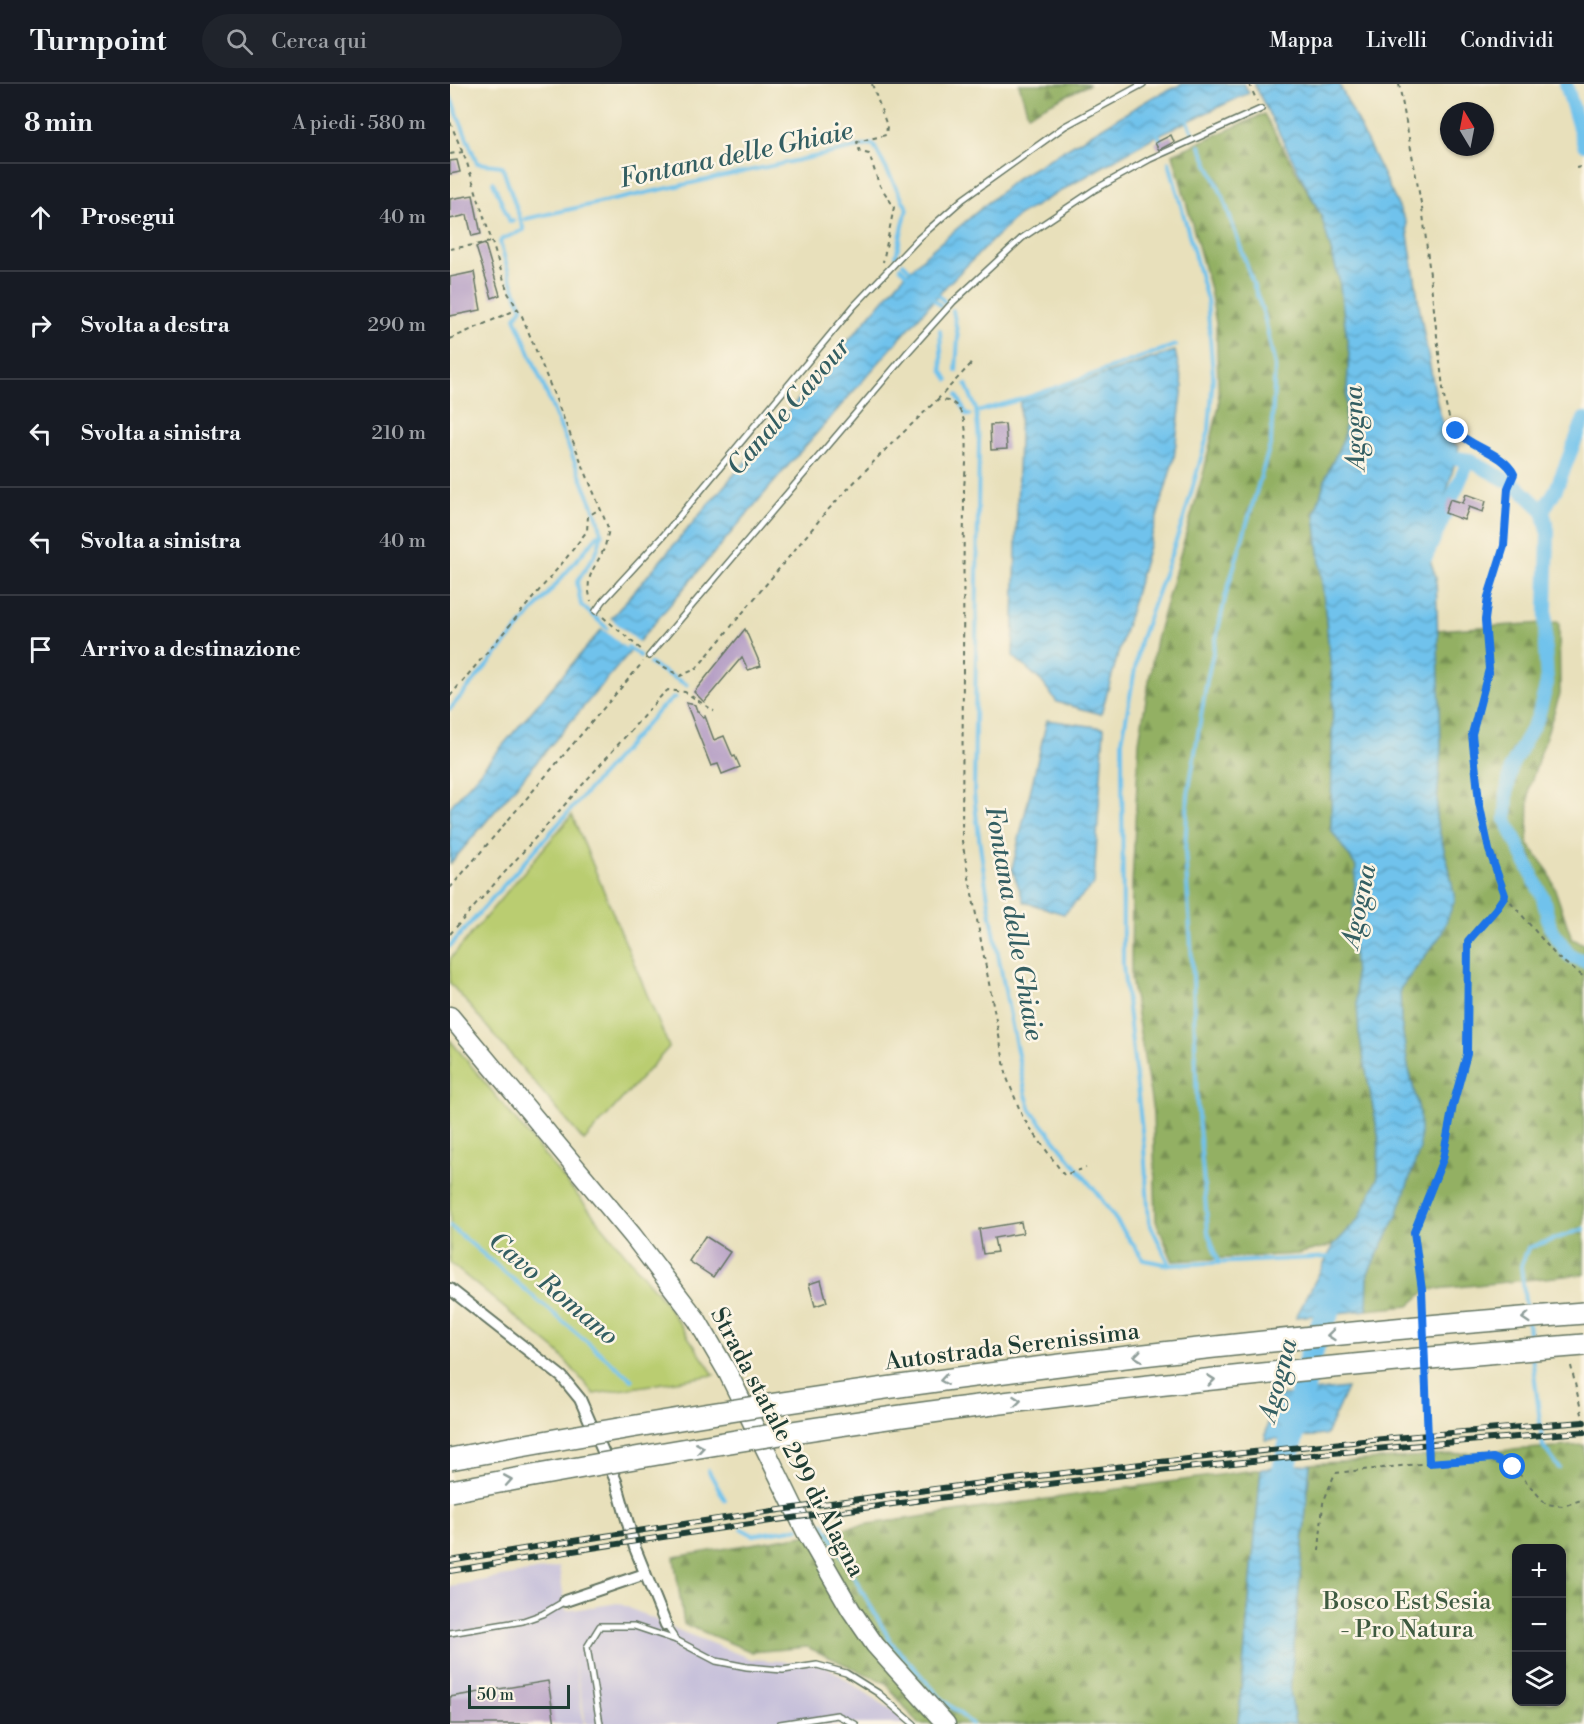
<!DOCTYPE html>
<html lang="it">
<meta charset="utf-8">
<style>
body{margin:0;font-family:"Libre Bodoni",serif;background:#20242c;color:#f1f3f6}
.controls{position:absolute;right:18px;bottom:18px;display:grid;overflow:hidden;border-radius:12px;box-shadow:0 2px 4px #0004}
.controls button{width:54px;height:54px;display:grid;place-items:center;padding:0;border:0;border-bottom:2px solid #363941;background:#171b24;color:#f1f3f6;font:30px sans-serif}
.compass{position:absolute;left:990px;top:18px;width:54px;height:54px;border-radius:50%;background:#171b24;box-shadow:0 2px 4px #0004;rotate:350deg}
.scale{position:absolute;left:18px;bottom:15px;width:102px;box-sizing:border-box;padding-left:6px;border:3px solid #1f3d34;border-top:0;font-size:16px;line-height:21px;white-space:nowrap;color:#1f3d34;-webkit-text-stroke:4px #fcf5e5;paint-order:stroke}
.stop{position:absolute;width:18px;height:18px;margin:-14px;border:4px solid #1a73e8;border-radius:50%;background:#fff}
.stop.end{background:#1a73e8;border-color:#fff;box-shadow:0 2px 6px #0008}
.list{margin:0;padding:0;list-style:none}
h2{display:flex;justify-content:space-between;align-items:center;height:78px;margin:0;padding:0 24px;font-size:26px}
h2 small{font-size:20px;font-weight:400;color:#9ea1a6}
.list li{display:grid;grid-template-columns:39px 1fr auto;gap:18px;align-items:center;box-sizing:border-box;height:108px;padding:0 24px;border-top:2px solid #363941}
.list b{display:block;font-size:22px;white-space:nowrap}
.list em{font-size:20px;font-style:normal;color:#9ea1a6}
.icon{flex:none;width:33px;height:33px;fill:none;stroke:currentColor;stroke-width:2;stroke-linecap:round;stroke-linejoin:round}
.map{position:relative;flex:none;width:1134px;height:1640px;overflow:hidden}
header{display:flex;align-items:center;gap:36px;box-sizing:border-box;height:84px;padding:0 30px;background:#171b24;border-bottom:2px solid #363941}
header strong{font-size:28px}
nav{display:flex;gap:33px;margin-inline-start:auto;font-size:21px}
.search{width:420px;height:54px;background:#20242c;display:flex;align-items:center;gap:15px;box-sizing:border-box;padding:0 21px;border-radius:33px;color:#9ea1a6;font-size:22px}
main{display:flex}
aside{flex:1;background:#171b24}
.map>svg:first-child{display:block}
</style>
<header>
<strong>Turnpoint</strong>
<div class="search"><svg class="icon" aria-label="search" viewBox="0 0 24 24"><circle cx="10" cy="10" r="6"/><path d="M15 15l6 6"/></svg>Cerca qui</div>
<nav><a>Mappa</a><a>Livelli</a><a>Condividi</a></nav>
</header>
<main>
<aside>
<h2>8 min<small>A piedi · 580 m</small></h2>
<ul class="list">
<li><svg class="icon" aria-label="ahead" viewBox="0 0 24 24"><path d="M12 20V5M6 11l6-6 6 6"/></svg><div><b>Prosegui</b></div><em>40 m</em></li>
<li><svg class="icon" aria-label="right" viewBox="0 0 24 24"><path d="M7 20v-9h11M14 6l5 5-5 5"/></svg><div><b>Svolta a destra</b></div><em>290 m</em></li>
<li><svg class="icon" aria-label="left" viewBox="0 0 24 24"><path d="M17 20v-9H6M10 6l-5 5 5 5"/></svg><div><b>Svolta a sinistra</b></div><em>210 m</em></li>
<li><svg class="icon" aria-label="left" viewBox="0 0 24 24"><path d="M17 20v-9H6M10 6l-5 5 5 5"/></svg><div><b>Svolta a sinistra</b></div><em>40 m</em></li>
<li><svg class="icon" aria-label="arrive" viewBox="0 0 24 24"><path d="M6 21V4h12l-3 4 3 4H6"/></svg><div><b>Arrivo a destinazione</b></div></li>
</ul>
</aside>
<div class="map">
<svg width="1134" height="1640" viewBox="0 0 1134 1640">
<defs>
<pattern id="forest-firs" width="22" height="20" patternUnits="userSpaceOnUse" patternTransform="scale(1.5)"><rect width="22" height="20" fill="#93b063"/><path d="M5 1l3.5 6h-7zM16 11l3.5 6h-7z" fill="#779052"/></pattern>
<pattern id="water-waves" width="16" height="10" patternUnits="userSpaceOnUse" patternTransform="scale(1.5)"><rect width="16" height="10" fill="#70c2ec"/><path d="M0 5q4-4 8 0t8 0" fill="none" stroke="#5b9fc0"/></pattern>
</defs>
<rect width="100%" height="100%" fill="#fcf5e5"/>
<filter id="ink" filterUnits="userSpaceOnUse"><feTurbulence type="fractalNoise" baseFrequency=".0167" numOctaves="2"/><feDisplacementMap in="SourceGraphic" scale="12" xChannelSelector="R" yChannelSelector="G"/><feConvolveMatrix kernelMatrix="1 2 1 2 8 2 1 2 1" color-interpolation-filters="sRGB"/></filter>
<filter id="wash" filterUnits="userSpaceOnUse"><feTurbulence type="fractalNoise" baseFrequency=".008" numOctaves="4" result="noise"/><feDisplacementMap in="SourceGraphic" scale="24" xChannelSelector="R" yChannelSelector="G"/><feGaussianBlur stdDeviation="1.35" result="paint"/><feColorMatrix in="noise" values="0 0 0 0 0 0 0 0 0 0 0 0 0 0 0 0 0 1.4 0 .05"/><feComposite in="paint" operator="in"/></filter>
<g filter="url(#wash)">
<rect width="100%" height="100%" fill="#e8e0bb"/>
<!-- industrial -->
<polygon fill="#c6c0da" points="109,1483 116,1527 168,1519 233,1548 301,1575 373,1580 462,1640 136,1640 123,1568 134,1640 0,1640 0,1502"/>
<!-- grass -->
<g fill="#bacd71" stroke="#6c8552" stroke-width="1.5">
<polygon points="122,731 219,963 134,1057 0,899 0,875"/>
<polygon points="0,956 214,1217 264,1291 144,1310 108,1268 0,1179"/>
</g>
<!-- forest -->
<g fill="url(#forest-firs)" stroke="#59764c" stroke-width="1.5" fill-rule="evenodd">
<polygon points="569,0 640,0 578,30"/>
<polygon points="814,30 871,131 889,195 899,270 894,353 876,393 865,429 883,605 881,746 906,782 909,949 929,1055 928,1093 909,1135 884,1161 847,1170 723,1177 706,1137 703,1028 681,894 682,803 689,658 706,555 754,387 769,322 766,239 760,205 723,70"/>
<polygon points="1109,538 1110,610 1079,704 1078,760 1099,788 1122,855 1134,860 1134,1190 977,1206 959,1222 917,1226 918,1189 946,1134 970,1030 958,982 951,937 950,905 991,851 999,784 986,735 991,663 987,546"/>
<path d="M1134,1361V1640H845L840,1607L860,1380ZM1066,1464H1112V1618H1066Z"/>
<polygon points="811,1385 788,1640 468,1640 436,1599 357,1563 302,1568 234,1540 224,1473 419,1440"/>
</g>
<!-- water -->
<g fill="url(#water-waves)" stroke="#488090" stroke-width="1.5">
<polygon points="732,0 794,0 799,9 702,54 566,133 497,201 336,384 0,780 0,723 451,195 478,169 567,94 703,13"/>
<polygon points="804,0 889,0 956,138 972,239 987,319 997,354 1009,363 979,474 986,493 991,663 986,735 999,784 1005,816 991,851 950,905 951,937 958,982 970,1030 970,1064 946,1134 918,1189 917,1226 846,1233 884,1161 909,1135 928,1093 929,1055 909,949 902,849 906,782 881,746 883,605 865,429 876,393 894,353 899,270 889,195 871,131"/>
<polygon points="725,267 733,302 724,374 651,630 607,618 592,598 563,572 570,318"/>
<polygon points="597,636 654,644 644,800 614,830 574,818 562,785"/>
<polygon points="897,1304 876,1351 815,1356 822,1313"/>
<polygon points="860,1380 840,1607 845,1640 788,1640 811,1385"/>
</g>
<!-- pier -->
<polygon fill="#e8e0bb" points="159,533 191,560 183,570 150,543"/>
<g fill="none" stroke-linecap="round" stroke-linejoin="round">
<!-- stream -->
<g stroke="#70c2ec" stroke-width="4">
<path d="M0,12L27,79L52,82L74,146L52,155L50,158L60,193L72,224L65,233L149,437C156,465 139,476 127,499L131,521L157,544"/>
<polyline points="736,33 744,51"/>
<polyline points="706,47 715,64"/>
<polyline points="750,62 773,113 814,231 825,282 821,358 776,510 757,596 738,711 735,767 743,893 747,1020 758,1148 769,1179"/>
<polyline points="719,78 757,216 763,291 759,346 733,437 690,557 672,657 673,881 694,1064 699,1138 720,1181"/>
<polyline points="43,98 60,138 64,137"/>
<polyline points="75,135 423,60 457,124 446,172"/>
<polyline points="453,179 459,185"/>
<polyline points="450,183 460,193"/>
<polyline points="489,212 495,218"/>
<polyline points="481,213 491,222"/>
<polyline points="503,226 508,253 506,287"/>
<polyline points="490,246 492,286 498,296"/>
<path d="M516,300L526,325L529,357L524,710C534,811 556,911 576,1011L581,1026L647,1109L694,1176L720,1181L882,1173"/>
<polyline points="507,311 517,331 520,331"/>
<polyline points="530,327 582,312 726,261"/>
<polyline points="178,563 190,572"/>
<polyline points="200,580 237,601"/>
<polyline points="0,625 148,451 152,450"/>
<polyline points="0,862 209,626 225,613"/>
<polyline points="0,1142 182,1296"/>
<polyline points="1076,1226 1071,1182 1078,1164 1134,1145"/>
<polyline points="1078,1239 1080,1258"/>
<polyline points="1082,1272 1093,1362 1109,1384"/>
<polyline points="258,1386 275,1416"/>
<polyline points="359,1442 374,1440 441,1558 491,1614 522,1640"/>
<polyline points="292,1445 303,1451 349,1444"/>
</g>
<!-- canal -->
<g stroke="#70c2ec" stroke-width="14">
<polyline points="1116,0 1134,61"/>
<polyline points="988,371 1019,376 1068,403 1093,427 1098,447 1095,563 1097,599 1088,633 1061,683 1057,707 1056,736 1093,814 1100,843 1119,871 1134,877"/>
<polyline points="1093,427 1106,405 1134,335"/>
<polyline points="976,473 1019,376"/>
</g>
<!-- river -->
<polyline stroke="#70c2ec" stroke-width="24" points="830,1416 832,1395 863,1262 889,1202"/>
</g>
<g id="blocks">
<!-- building -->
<g fill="#b39cc4">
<polygon points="721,51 724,58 709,66 705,59"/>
<polygon points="7,76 10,88 0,90 0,77"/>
<polygon points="23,111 31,150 22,152 17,131 0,135 0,115"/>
<polygon points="35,160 50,211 42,214 26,163"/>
<polygon points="24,188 31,226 0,232 0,193"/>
<polygon points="555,340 557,365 541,366 540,341"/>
<polygon points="1016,410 1036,417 1033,428 1019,423 1014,436 995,429 1000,415 1013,419"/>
<polygon points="295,545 311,582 298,586 292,573 254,618 244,608"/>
<polygon points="236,619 245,621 247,627 248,627 253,633 255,632 264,656 274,652 283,673 285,672 290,683 272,690 268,680 261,682"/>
<polygon points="571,1138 573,1149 544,1154 547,1168 533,1170 529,1145"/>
<polygon points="255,1152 280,1168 263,1193 239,1177"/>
<polygon points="371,1196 377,1218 365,1222 359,1200"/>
<polygon points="98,1597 105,1640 0,1640 0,1613"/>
</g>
</g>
</g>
<g filter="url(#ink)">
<use href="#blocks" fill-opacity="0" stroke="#657663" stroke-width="1.5"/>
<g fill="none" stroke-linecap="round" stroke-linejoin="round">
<!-- service casing -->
<g stroke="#657663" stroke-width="8">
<g id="service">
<polyline points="146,527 153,517 213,452 404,222 469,154 513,115 615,42 693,0"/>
<polyline points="199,572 456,270 503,218 572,154 644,106 700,75 811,25"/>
<polyline points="216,1541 226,1556 266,1577 297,1583 333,1586 367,1581 396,1589 428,1609 464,1640"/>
<polyline points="0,1549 73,1537 93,1530 115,1517"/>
<polyline points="150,1640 137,1563 150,1542 184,1542 226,1556"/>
<polyline points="330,1640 387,1631 405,1640"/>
</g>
</g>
<!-- minor casing -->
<g stroke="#657663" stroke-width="14">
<g id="minor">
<polyline points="0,1205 112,1293 130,1315 166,1397 185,1464 216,1541"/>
<polyline points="115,1517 195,1490"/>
</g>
</g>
<!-- primary casing -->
<g stroke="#657663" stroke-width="21">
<polyline id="primary" points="0,932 183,1152 247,1236 278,1289 356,1448 401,1526 425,1561 496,1640"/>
</g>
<!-- path -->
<g stroke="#657663" stroke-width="2" stroke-dasharray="4.5 4.5" stroke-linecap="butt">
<polyline points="422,0 437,42 436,51 407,58 410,68 419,70 429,100 444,123 433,178"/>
<polyline points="799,0 807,17"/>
<path d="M949,0L973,130L994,313C997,325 999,339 1007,349C1023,368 1052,368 1064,390L1057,404L1054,462L1038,513L1035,536L1039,585L1022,650L1029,718L1039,766L1055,811L1045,826L1018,857L1017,971L1003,1021L993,1075L964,1148L973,1224"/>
<path d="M0,38L17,79L58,209L72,232L159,446C157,452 156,460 154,465C144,486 134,492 141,517"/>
<polyline points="0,70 13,68"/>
<polyline points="1126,84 1134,82"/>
<polyline points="0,165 42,158"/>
<polyline points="0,255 68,225"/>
<polyline points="487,316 521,280"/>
<polyline points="153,533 193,567"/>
<path d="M206,578L230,592L246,585L376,428L432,369L487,316C491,317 498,316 501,318C524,329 515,384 514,405L512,757L557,994L573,1034L614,1091L636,1084"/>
<polyline points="0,612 114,477 137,447 138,432 150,425"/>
<polyline points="0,804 193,578"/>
<polyline points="1055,811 1107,873 1134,893"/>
<polyline points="0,850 213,610 218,606 235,608 264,627"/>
<polyline points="1121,1282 1134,1339"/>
<polyline points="976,1293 979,1379 1043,1374 1063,1383 1096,1420 1113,1422 1134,1415"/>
<polyline points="869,1467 873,1419 885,1389 979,1379"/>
</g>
<!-- service -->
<use href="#service" stroke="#fff" stroke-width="5"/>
<!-- minor -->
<use href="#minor" stroke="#fff" stroke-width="10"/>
<!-- primary -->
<use href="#primary" stroke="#fff" stroke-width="18"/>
<!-- rail casing -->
<g stroke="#1f3d34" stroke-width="6">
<g id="rail">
<path d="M0,1477C376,1414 754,1367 1134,1338"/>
<path d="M0,1487C376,1424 754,1375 1134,1348"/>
</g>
</g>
<!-- rail -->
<use href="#rail" stroke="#fcf5e5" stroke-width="4" stroke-dasharray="11" stroke-linecap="butt"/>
<!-- motorway-bridge casing -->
<g stroke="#657663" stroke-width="24" stroke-linecap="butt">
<g id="motorway-bridge">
<path d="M0,1375C375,1305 754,1258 1134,1229"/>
<path d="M0,1407C175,1375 351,1344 528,1322C729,1297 932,1277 1134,1261"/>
</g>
</g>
<!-- motorway-bridge -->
<use href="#motorway-bridge" stroke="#fff" stroke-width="21"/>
</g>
<!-- one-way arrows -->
<defs><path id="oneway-chevron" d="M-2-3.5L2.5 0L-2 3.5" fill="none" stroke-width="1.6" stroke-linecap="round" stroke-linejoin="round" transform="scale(1.5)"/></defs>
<g stroke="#8f9e9a">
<use href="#oneway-chevron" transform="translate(1076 1234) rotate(176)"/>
<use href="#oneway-chevron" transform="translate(881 1251) rotate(174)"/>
<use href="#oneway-chevron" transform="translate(688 1272) rotate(173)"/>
<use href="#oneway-chevron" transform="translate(494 1296) rotate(172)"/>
<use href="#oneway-chevron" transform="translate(761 1296) rotate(-6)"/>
<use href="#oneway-chevron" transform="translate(567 1317) rotate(-6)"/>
<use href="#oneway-chevron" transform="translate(250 1364) rotate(-9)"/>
<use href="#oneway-chevron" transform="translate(58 1396) rotate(-10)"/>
</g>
</g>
<g fill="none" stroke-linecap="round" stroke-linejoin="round" filter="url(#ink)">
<!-- route -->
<path stroke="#1a73e8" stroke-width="8" d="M1006,347C1023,364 1053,369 1064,390L1058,404L1054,462L1038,513L1035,536L1039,585L1022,650L1029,718L1039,766L1055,811L1045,826L1018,857L1017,970L1003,1021L993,1075L964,1148L972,1206L979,1379L1043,1374L1063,1383"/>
</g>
<g text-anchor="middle" stroke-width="5" stroke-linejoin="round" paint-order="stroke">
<!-- street labels -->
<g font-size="24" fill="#1f3d34" stroke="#fcf5e5">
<text transform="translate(562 1262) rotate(-7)" y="8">Autostrada Serenissima</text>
<text transform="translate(338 1358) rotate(62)" y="8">Strada statale 299 di Alagna</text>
</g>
<!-- park labels -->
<g font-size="24" fill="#3e5a40" stroke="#fcf5e5">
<text x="957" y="1525">Bosco Est Sesia<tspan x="957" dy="28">- Pro Natura</tspan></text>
</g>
<!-- water labels -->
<g font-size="26" font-style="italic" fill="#335e62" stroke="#fcf5e5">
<text transform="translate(286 70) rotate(-12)" y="9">Fontana delle Ghiaie</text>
<text transform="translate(338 322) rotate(-49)" y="9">Canale Cavour</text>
<text transform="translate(904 344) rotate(-92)" y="9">Agogna</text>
<text transform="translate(908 822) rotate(-78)" y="9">Agogna</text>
<text transform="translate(565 839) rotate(80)" y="9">Fontana delle Ghiaie</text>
<text transform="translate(104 1204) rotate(40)" y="9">Cavo Romano</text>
<text transform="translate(827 1296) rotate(-75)" y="9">Agogna</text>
</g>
</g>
</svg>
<div class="controls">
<button>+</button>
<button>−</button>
<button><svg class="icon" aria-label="layers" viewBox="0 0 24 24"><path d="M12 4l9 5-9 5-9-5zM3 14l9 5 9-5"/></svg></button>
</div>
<svg class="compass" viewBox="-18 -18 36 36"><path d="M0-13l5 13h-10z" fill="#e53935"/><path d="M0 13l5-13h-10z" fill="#9ea1a6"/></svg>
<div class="scale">50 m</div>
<div class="stop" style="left:1063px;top:1383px"></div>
<div class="stop end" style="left:1006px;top:347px"></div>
</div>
</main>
